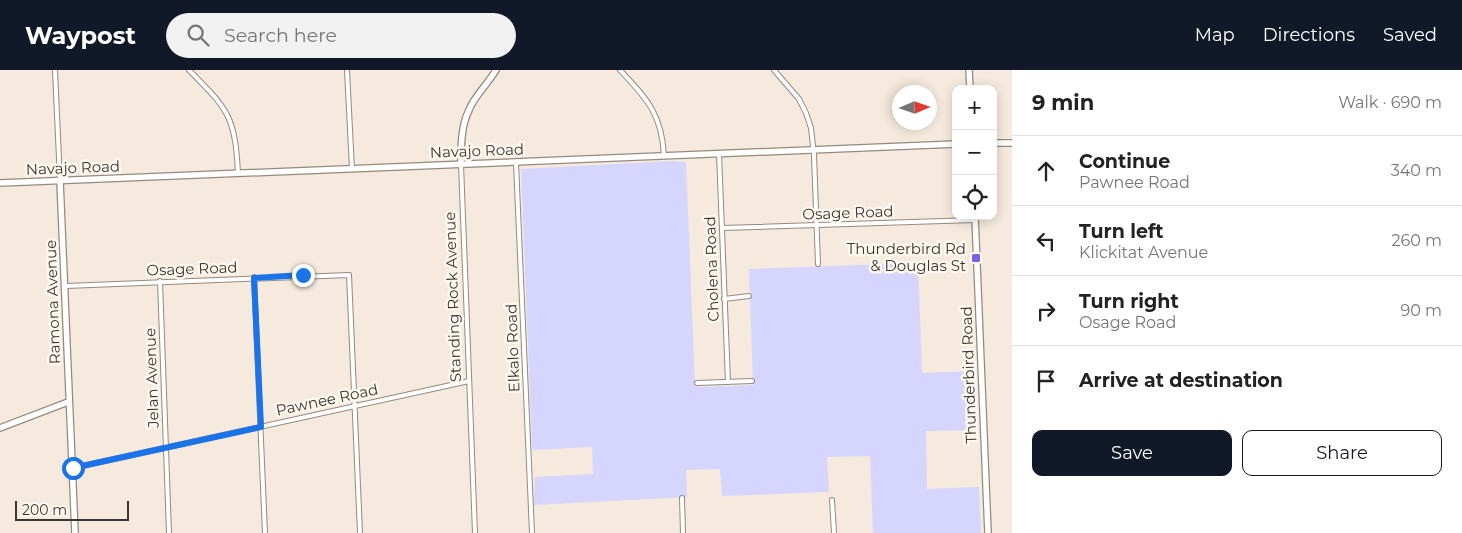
<!DOCTYPE html>
<meta charset="utf-8">
<style>
body{margin:0;font-family:Montserrat,sans-serif;background:#f2f2f2;color:#222}
.controls{position:absolute;right:15px;top:15px;display:grid;overflow:hidden;border-radius:10px;box-shadow:0 2px 12px #0003}
.controls button{width:45px;height:45px;display:grid;place-items:center;padding:0;border:0;border-bottom:1px solid #e0e0e0;background:#fff;color:#222;font:25px sans-serif}
.compass{position:absolute;left:892px;top:15px;width:45px;height:45px;border-radius:50%;background:#fff;box-shadow:0 2px 12px #0003;rotate:88deg}
.scale{position:absolute;left:15px;bottom:12px;width:114px;box-sizing:border-box;padding-left:5px;border:2px solid #3b3631;border-top:0;font-size:14px;line-height:18px;white-space:nowrap;color:#3b3631;-webkit-text-stroke:4px #fff8f0;paint-order:stroke}
.stop{position:absolute;width:15px;height:15px;margin:-11px;border:4px solid #1a73e8;border-radius:50%;background:#fff}
.stop.end{background:#1a73e8;border-color:#fff;box-shadow:0 1px 5px #0008}
.list{margin:0;padding:0;list-style:none}
h2{display:flex;justify-content:space-between;align-items:center;height:65px;margin:0;padding:0 20px;font-size:21px}
h2 small{font-size:16px;font-weight:400;color:#767676}
.list li{display:grid;grid-template-columns:32px 1fr auto;gap:15px;align-items:center;box-sizing:border-box;height:70px;padding:0 20px;border-top:1px solid #e0e0e0}
.list b{display:block;font-size:19px;white-space:nowrap}
.list p{margin:0;font-size:16px;white-space:nowrap;color:#767676}
.list em{font-size:16px;font-style:normal;color:#767676}
.actions{display:flex;gap:10px;padding:15px 20px}
.actions a{flex:1;padding:11px 0;border:1px solid #111827;border-radius:10px;text-align:center;font-size:18px;color:#111827}
.actions .main{background:#111827;color:#fff}
.icon{flex:none;width:28px;height:28px;fill:none;stroke:currentColor;stroke-width:2;stroke-linecap:round;stroke-linejoin:round}
.map{position:relative;flex:none;width:1012px;height:463px;overflow:hidden}
header{display:flex;align-items:center;gap:30px;box-sizing:border-box;height:70px;padding:0 25px;background:#111827;color:#fff}
header strong{font-size:24px}
nav{display:flex;gap:28px;margin-inline-start:auto;font-size:18px}
.search{width:350px;height:45px;background:#f2f2f2;display:flex;align-items:center;gap:12px;box-sizing:border-box;padding:0 18px;border-radius:28px;color:#767676;font-size:19px}
main{display:flex}
aside{flex:1;background:#fff}
.map>svg:first-child{display:block}
</style>
<header>
<strong>Waypost</strong>
<div class="search"><svg class="icon" aria-label="search" viewBox="0 0 24 24"><circle cx="10" cy="10" r="6"/><path d="M15 15l6 6"/></svg>Search here</div>
<nav><a>Map</a><a>Directions</a><a>Saved</a></nav>
</header>
<main>
<div class="map">
<svg width="1012" height="463" viewBox="0 0 1012 463">
<rect width="100%" height="100%" fill="#f5eadd"/>
<!-- green -->
<polygon fill="#d5d5fe" points="673,91 686,92 695,317 753,315 749,199 918,193 922,303 974,301 977,360 926,361 927,419 979,417 981,463 873,463 870,386 827,387 829,422 722,426 720,399 686,400 687,427 534,435 535,407 593,404 592,377 533,380 532,375 521,99"/>
<g fill="none" stroke-linecap="round" stroke-linejoin="round">
<!-- street casing -->
<g stroke="#948a7e" stroke-width="6">
<g id="street">
<polyline points="55,0 60,111"/>
<path d="M189,0C203,15 221,30 229,49C236,66 237,85 238,103"/>
<polyline points="347,0 352,99"/>
<path d="M620,0C647,29 662,44 664,86"/>
<polyline points="774,0 799,29 806,43 811,58 814,85 818,194"/>
<polyline points="719,84 728,312"/>
<polyline points="516,93 532,463"/>
<polyline points="461,94 475,463"/>
<polyline points="722,158 975,150"/>
<polyline points="254,207 265,463"/>
<polyline points="160,211 169,463"/>
<polyline points="66,216 349,205 360,463"/>
<polyline points="724,229 749,226"/>
<polyline points="697,313 752,311"/>
<polyline points="73,398 469,311"/>
<polyline points="682,428 683,463"/>
<polyline points="832,430 834,463"/>
</g>
</g>
<!-- secondary casing -->
<g stroke="#948a7e" stroke-width="8">
<g id="secondary">
<polyline points="969,0 970,19"/>
<polyline points="993,73 1012,73"/>
<path d="M461,94C461,76 461,56 469,40C475,25 488,14 496,0"/>
<polyline points="60,111 75,463"/>
<polyline points="0,113 956,74"/>
<polyline points="975,146 988,463"/>
<polyline points="0,358 68,332"/>
</g>
</g>
<!-- street -->
<use href="#street" stroke="#fff" stroke-width="4"/>
<!-- secondary -->
<use href="#secondary" stroke="#fff" stroke-width="5.5"/>
</g>
<g fill="none" stroke-linecap="round" stroke-linejoin="round">
<!-- route -->
<polyline stroke="#1a73e8" stroke-width="6" points="73,398 261,357 254,208 303,205"/>
</g>
<!-- markers -->
<rect fill="#7564df" stroke="#fff8f0" stroke-width="2" x="971" y="183" width="10" height="10" rx="2.5"/>
<g text-anchor="middle" stroke-width="5" stroke-linejoin="round" paint-order="stroke">
<!-- street labels -->
<g font-size="15" fill="#3b3631" stroke="#fff8f0">
<text transform="translate(477 81) rotate(-2)" y="5">Navajo Road</text>
<text transform="translate(73 98) rotate(-2)" y="5">Navajo Road</text>
<text transform="translate(848 143) rotate(-2)" y="5">Osage Road</text>
<text transform="translate(192 199) rotate(-2)" y="5">Osage Road</text>
<text transform="translate(712 199) rotate(-92)" y="5">Cholena Road</text>
<text transform="translate(453 227) rotate(-92)" y="5">Standing Rock Avenue</text>
<text transform="translate(53 232) rotate(-92)" y="5">Ramona Avenue</text>
<text transform="translate(513 278) rotate(-92)" y="5">Elkalo Road</text>
<text transform="translate(969 305) rotate(-92)" y="5">Thunderbird Road</text>
<text transform="translate(152 308) rotate(-92)" y="5">Jelan Avenue</text>
<text transform="translate(327 330) rotate(-12)" y="5">Pawnee Road</text>
</g>
<!-- poi labels -->
<g font-size="15" fill="#3b3631" stroke="#fff8f0" text-anchor="end">
<text x="966" y="184">Thunderbird Rd<tspan x="966" dy="17">&amp; Douglas St</tspan></text>
</g>
</g>
</svg>
<div class="controls">
<button>+</button>
<button>−</button>
<button><svg class="icon" aria-label="locate" viewBox="0 0 24 24"><circle cx="12" cy="12" r="6"/><path d="M12 2v4M12 18v4M2 12h4M18 12h4"/></svg></button>
</div>
<svg class="compass" viewBox="-18 -18 36 36"><path d="M0-13l5 13h-10z" fill="#e53935"/><path d="M0 13l5-13h-10z" fill="#767676"/></svg>
<div class="scale">200 m</div>
<div class="stop" style="left:73px;top:398px"></div>
<div class="stop end" style="left:303px;top:205px"></div>
</div>
<aside>
<h2>9 min<small>Walk · 690 m</small></h2>
<ul class="list">
<li><svg class="icon" aria-label="ahead" viewBox="0 0 24 24"><path d="M12 20V5M6 11l6-6 6 6"/></svg><div><b>Continue</b><p>Pawnee Road</p></div><em>340 m</em></li>
<li><svg class="icon" aria-label="left" viewBox="0 0 24 24"><path d="M17 20v-9H6M10 6l-5 5 5 5"/></svg><div><b>Turn left</b><p>Klickitat Avenue</p></div><em>260 m</em></li>
<li><svg class="icon" aria-label="right" viewBox="0 0 24 24"><path d="M7 20v-9h11M14 6l5 5-5 5"/></svg><div><b>Turn right</b><p>Osage Road</p></div><em>90 m</em></li>
<li><svg class="icon" aria-label="arrive" viewBox="0 0 24 24"><path d="M6 21V4h12l-3 4 3 4H6"/></svg><div><b>Arrive at destination</b></div></li>
</ul>
<div class="actions"><a class="main">Save</a><a>Share</a></div>
</aside>
</main>
